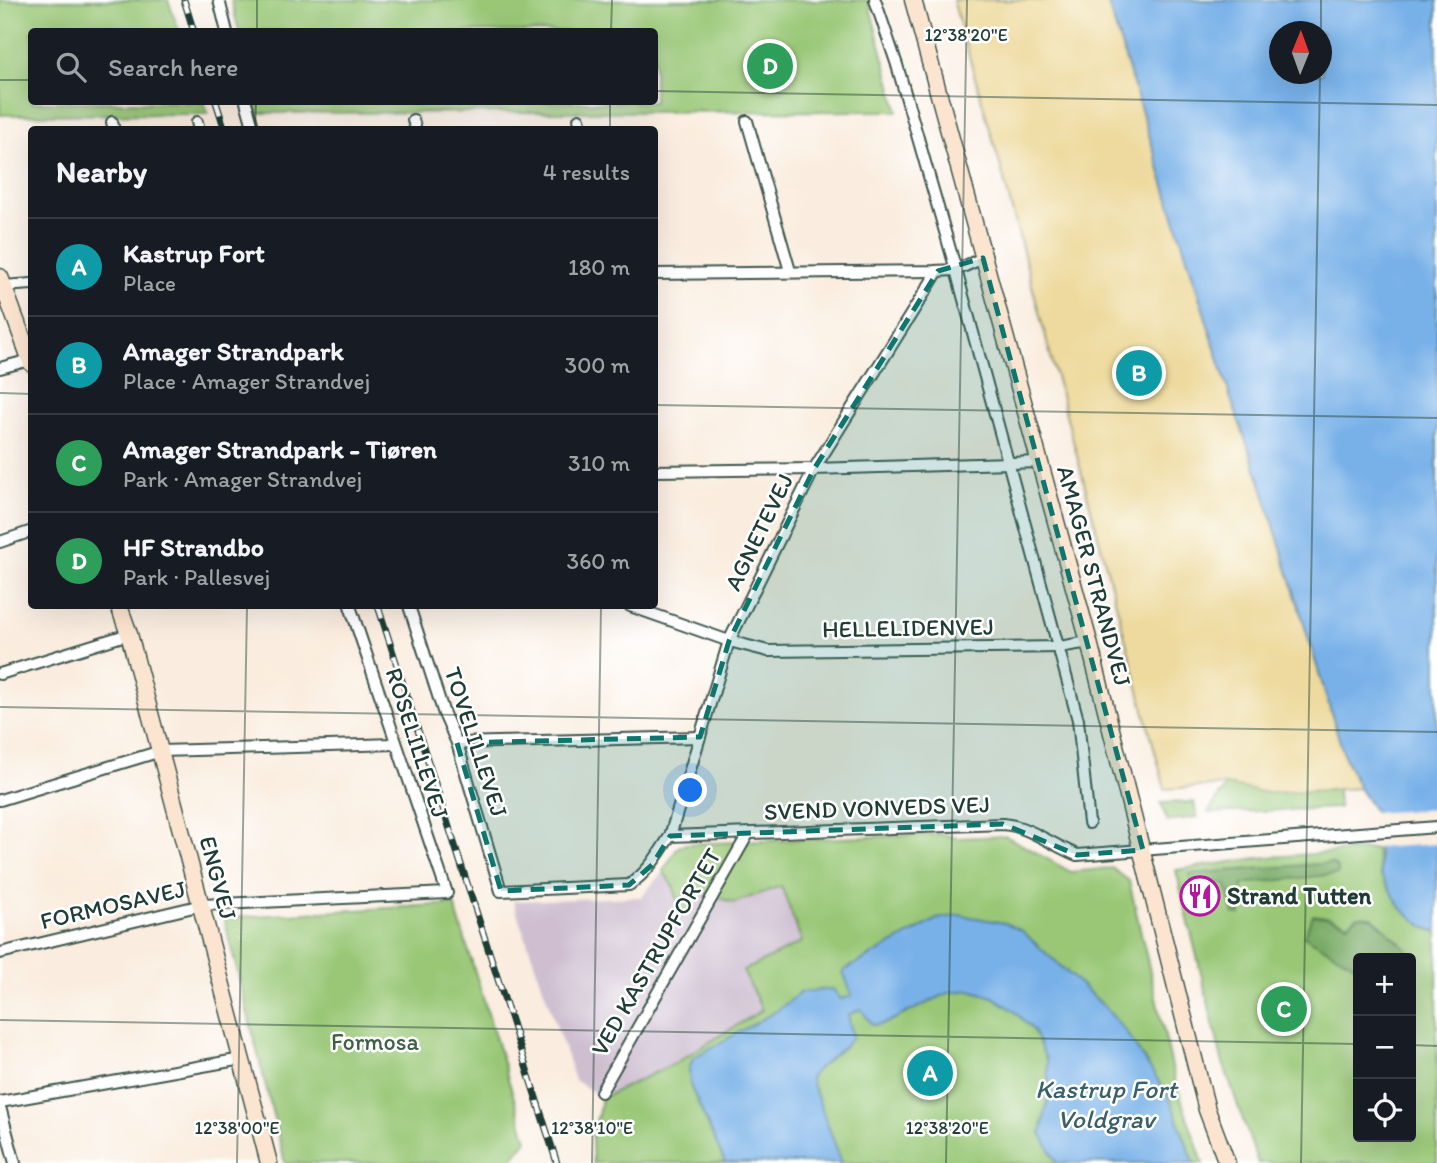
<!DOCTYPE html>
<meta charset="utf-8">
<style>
body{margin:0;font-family:Itim,sans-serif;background:#20242c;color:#f1f3f6}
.controls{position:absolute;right:21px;bottom:21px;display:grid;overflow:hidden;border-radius:7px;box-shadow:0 7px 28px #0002}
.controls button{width:63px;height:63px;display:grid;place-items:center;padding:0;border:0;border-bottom:2px solid #363941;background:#171b24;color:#f1f3f6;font:35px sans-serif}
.compass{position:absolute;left:1269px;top:21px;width:63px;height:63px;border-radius:50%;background:#171b24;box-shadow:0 7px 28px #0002;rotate:1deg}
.you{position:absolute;left:691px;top:791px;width:24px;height:24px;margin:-18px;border:5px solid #fff;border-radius:50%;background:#1a73e8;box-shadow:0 0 0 10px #1a73e833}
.badge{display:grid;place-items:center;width:46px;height:46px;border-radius:50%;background:#1a73e8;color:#fff;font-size:23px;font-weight:700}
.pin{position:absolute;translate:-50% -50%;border:4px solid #fff;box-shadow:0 2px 7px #0006}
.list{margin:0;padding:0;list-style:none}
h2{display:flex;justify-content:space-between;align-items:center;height:91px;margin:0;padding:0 28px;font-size:30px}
h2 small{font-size:23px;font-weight:400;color:#9ea1a6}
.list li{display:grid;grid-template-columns:46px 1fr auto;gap:21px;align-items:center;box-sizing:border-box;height:98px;padding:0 28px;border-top:2px solid #363941}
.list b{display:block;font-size:26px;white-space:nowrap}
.list p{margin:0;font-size:23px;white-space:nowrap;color:#9ea1a6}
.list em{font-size:23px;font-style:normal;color:#9ea1a6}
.icon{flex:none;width:38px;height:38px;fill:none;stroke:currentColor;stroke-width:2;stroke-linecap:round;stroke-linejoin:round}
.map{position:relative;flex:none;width:1437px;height:1163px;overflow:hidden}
.search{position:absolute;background:#171b24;box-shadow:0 7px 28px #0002;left:28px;top:28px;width:630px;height:77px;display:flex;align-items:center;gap:18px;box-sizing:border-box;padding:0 24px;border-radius:7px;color:#9ea1a6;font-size:26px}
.panel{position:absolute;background:#171b24;box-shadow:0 7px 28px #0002;left:28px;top:126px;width:630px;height:483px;border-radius:7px}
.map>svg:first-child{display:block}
</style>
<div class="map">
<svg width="1437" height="1163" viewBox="0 0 1437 1163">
<rect width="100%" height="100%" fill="#fff"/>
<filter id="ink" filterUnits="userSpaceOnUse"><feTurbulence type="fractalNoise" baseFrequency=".0143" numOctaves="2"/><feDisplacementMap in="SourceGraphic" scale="14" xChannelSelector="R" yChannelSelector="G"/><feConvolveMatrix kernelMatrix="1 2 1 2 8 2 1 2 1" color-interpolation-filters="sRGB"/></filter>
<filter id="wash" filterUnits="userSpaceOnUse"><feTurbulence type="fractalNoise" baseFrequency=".00686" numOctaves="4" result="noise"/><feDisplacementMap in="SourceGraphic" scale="28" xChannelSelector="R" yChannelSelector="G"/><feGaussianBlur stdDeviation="1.57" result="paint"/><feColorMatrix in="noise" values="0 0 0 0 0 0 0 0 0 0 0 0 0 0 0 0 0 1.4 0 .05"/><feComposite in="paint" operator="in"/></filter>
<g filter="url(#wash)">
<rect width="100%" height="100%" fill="#faeddf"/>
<!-- industrial -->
<polygon fill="#cebed0" points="663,871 674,888 682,916 699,891 734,903 780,886 802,943 742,972 763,1009 676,1064 602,1098 575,1080 513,901 642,897"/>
<!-- green -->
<g fill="#99c776" stroke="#5c8255" stroke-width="2" fill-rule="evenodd">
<polygon points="0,0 168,0 179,31 32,32 32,102 204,102 208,114 0,115"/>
<polygon points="231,0 868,0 898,111 259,113 256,102 654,102 654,32 239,31"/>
<polygon points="1226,785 1269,793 1338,790 1339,808 1208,813"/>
<polygon points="1194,802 1197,817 1167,821 1161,803"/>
<polygon points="942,834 958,838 1006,836 1071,872 1112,868 1129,881 1176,1084 1203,1163 593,1163 592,1139 602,1098 675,1063 762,1010 743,971 802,942 781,886 734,903 700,891 682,917 674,888 663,871 678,847 686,844"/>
<path d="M1376,849L1381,876L1424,927L1437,932V1163H1258L1222,1060L1176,870L1258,858ZM1358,958H1411V1137H1358Z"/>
<polygon points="454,904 527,1140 509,1163 285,1163 224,918"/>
</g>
<!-- forest -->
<g fill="#7aac67" stroke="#4c744e" stroke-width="2">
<polygon points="1331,863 1338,868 1338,874 1243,884 1240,915 1234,914 1226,884 1191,885 1189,874"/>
<polygon points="1313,915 1332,918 1348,924 1358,916 1372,917 1411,953 1402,958 1391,958 1387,954 1381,958 1358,958 1358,967 1304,936"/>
</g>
<!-- sand -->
<polygon fill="#eeda9e" stroke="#868c69" stroke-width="2" points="953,0 1107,0 1231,399 1262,486 1344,755 1359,788 1269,793 1226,785 1165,789 1001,168"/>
<!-- water -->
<g fill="#78b1e8" stroke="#4c778e" stroke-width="2" fill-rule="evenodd">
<path d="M1107,0H1437V932L1424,927L1402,909L1381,876L1375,812L1359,788L1344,755L1262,486L1231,399ZM1280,32H1322V74H1280Z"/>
<path d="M959,915L1005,923L1022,931L1104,1006L1126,1032L1169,1097L1194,1163H1057L1041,1133L1049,1094L1047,1061L1033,1030L1014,1011L993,997L970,990L948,993L884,1024L872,1025L861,1009L848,1015L853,1037C841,1053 822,1061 810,1078L842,1163H725L690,1085L689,1069L693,1058L778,1010L801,992L833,989L841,999L852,996L843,971L937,919Z"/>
</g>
<!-- pier -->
<polygon fill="#faeddf" points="1437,809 1437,844 1375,848 1372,813"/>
</g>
<g filter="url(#ink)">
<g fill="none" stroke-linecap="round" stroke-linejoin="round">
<!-- street casing -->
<g stroke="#40574e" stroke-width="14">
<g id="street">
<polyline points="219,0 227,32"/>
<polyline points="875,0 897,65 956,270 1078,720 1089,823"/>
<polyline points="246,102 254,130"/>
<polyline points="579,119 582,130"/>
<polyline points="413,120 416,130"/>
<polyline points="747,121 790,271"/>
<polyline points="112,122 114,130"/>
<polyline points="197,122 199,130"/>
<polyline points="654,274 934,271 956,270 983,258"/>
<polyline points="3,286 32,284"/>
<polyline points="0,368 30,360"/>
<polyline points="654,471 814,469 1041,462"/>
<polyline points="0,542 32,531"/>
<path d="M409,606L444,714L457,743L501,891L629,885C648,872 658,855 670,836L1003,824C1029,826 1052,845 1077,855L1437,827"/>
<polyline points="630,606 729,641 768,651 1059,647 1089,642"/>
<polyline points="0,674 129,634"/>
<polyline points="457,743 700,737"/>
<polyline points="0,800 161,751 395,744"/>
<polyline points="670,836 729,641 814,469 938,271"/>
<polyline points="0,953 202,905 447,893 350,606"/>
<polyline points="601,1092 748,834"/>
<polyline points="0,1102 242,1059"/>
<polyline points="0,1107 15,1163"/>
</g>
</g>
<!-- secondary casing -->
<g stroke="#40574e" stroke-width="19">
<g id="secondary">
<polyline points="913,0 1089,642 1207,1110 1227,1163"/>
<polyline points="0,277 32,364"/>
<polyline points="119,606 129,634 269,1163"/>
</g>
</g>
<!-- street -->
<use href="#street" stroke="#fff" stroke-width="10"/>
<!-- secondary -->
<use href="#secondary" stroke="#fce5d0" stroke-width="16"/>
<!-- rail casing -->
<g stroke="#1f3d34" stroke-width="7">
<g id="rail">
<polyline points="184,0 194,32"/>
<polyline points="216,102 225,130"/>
<polyline points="378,606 557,1163"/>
</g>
</g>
<!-- rail -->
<use href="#rail" stroke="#fff" stroke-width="4.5" stroke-dasharray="13" stroke-linecap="butt"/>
</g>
</g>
<!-- marked area -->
<path fill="#0f766e" fill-opacity="0.2" stroke="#0f766e" stroke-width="5" stroke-dasharray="14 9" stroke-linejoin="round" d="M983,258L1143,850L1077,855L1003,824L670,836L652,865L629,885L501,891L457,743L700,737L729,641L814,469L938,271Z"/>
<!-- ticks -->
<path fill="none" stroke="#1f3d34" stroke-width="2" stroke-opacity="0.45" d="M257,32V0M611,32L612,0M1321,32V0M0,80H32M654,91L1437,105M255,130L256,102M610,130V102M0,393L32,394M654,405L1437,418M0,707L1437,732M0,1020L1358,1044M1411,1045L1437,1046M237,1163L247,606M592,1163L601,606M946,1163L967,0M1301,1163L1320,74"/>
<!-- icons -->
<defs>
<g id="restaurant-ring" transform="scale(2.0125)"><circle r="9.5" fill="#fff" stroke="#b5179e" stroke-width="1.5"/><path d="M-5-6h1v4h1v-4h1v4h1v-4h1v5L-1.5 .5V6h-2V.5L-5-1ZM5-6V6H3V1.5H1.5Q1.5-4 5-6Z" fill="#b5179e"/></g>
</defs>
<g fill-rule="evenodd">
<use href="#restaurant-ring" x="1200" y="896"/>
</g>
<g text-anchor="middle" stroke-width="5" stroke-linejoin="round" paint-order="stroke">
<!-- street labels -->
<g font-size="24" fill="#1f3d34" stroke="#fff">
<text transform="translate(759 532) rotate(-64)" y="8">AGNETEVEJ</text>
<text transform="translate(1094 576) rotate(75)" y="8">AMAGER STRANDVEJ</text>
<text transform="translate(908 628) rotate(-1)" y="8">HELLELIDENVEJ</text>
<text transform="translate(476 742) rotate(72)" y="8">TOVELILLEVEJ</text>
<text transform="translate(417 743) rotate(72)" y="8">ROSELILLEVEJ</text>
<text transform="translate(877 808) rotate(-2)" y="8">SVEND VONVEDS VEJ</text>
<text transform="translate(218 878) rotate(75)" y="8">ENGVEJ</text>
<text transform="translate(113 905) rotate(-13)" y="8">FORMOSAVEJ</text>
<text transform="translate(656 952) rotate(-60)" y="8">VED KASTRUPFORTET</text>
</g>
<!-- poi labels -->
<g font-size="24" font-weight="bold" fill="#1f3d34" stroke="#fff" text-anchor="start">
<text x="1227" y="904">Strand Tutten</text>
</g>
<!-- park labels -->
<g font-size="24" fill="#3e6044" stroke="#fff">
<text x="375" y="1050">Formosa</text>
</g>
<!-- water labels -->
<g font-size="26" font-style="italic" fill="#3a606a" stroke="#fff">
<text x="1106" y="1098">Kastrup Fort<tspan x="1106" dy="30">Voldgrav</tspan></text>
</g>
</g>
<g font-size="18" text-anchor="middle" fill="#1f3d34" stroke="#fff" stroke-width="5" stroke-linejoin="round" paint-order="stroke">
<text x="966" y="41">12°38'20"E</text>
<text x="237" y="1134">12°38'00"E</text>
<text x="592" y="1134">12°38'10"E</text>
<text x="947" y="1134">12°38'20"E</text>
</g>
</svg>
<div class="controls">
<button>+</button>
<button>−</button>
<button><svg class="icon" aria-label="locate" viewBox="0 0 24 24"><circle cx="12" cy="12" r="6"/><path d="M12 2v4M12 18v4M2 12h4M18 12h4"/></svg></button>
</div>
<svg class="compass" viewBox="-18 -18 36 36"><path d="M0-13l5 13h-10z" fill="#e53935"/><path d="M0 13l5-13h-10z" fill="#9ea1a6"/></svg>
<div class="you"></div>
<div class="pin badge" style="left:930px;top:1073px;background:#0f9aa8">A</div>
<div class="pin badge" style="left:1139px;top:373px;background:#0f9aa8">B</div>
<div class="pin badge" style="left:1284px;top:1009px;background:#2e9e5b">C</div>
<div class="pin badge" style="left:770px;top:66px;background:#2e9e5b">D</div>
<div class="search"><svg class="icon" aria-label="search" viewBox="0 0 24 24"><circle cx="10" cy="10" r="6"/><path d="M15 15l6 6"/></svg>Search here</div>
<section class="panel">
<h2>Nearby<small>4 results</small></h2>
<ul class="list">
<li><span class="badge" style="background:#0f9aa8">A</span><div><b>Kastrup Fort</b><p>Place</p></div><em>180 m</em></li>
<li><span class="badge" style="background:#0f9aa8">B</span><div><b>Amager Strandpark</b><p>Place · Amager Strandvej</p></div><em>300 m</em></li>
<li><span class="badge" style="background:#2e9e5b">C</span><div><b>Amager Strandpark - Tiøren</b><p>Park · Amager Strandvej</p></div><em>310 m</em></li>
<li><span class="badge" style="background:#2e9e5b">D</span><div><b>HF Strandbo</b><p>Park · Pallesvej</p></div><em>360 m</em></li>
</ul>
</section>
</div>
